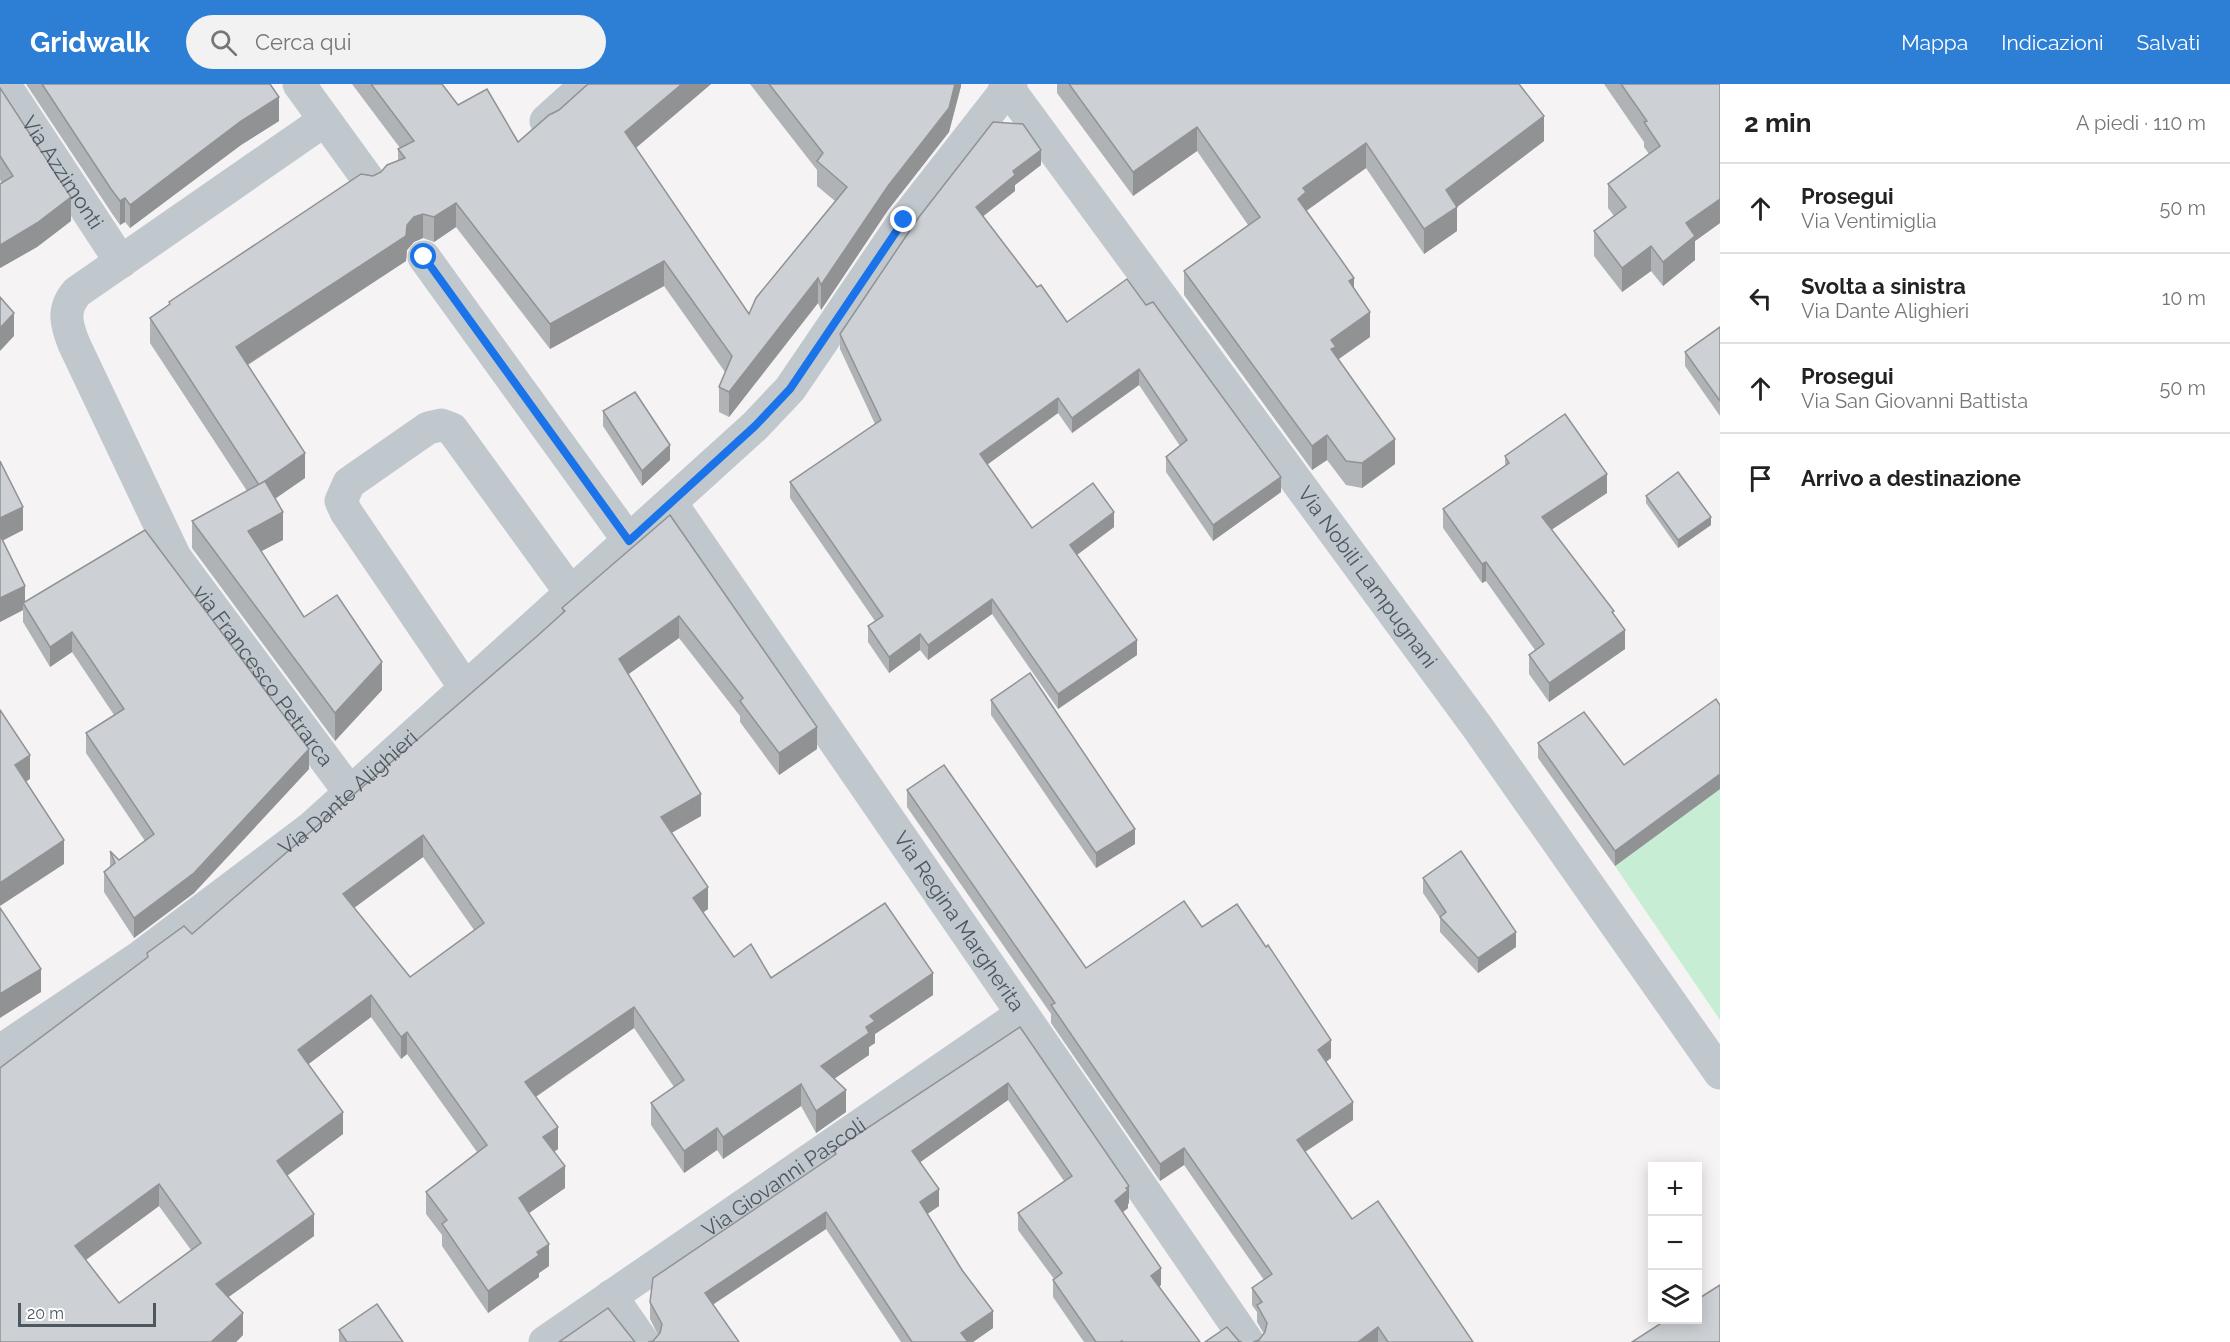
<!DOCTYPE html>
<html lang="it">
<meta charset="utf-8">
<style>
body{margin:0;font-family:Raleway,sans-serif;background:#f2f2f2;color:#222}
.controls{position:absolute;right:18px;bottom:18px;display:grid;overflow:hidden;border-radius:0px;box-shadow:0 3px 15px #0003}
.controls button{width:54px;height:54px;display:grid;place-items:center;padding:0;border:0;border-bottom:2px solid #e0e0e0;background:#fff;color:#222;font:30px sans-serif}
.scale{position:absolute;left:18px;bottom:15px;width:138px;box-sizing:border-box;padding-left:6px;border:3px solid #4c575f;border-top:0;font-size:16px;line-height:21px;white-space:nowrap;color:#4c575f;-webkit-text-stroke:4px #fff;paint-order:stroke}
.stop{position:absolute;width:18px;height:18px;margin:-14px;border:4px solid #1a73e8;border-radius:50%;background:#fff}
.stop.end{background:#1a73e8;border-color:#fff;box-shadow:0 2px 6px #0008}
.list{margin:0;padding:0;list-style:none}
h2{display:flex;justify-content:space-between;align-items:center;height:78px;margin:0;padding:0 24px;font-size:26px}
h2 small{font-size:20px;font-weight:400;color:#767676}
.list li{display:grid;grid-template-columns:39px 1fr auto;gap:18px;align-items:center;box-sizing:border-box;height:90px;padding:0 24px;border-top:2px solid #e0e0e0}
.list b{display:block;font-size:22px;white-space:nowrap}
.list p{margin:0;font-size:20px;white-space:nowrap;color:#767676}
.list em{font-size:20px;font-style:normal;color:#767676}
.icon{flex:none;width:33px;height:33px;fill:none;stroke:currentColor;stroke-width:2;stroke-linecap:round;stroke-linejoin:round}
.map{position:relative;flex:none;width:1720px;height:1258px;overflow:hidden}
header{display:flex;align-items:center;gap:36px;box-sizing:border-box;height:84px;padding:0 30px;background:#2d7fd5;color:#fff}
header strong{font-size:28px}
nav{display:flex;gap:33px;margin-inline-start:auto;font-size:21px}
.search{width:420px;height:54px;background:#f2f2f2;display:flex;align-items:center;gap:15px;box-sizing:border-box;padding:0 21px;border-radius:33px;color:#767676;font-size:22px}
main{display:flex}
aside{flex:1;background:#fff}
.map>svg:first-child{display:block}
</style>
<header>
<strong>Gridwalk</strong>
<div class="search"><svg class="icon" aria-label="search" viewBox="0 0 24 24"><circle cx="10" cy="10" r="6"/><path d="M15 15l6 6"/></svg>Cerca qui</div>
<nav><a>Mappa</a><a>Indicazioni</a><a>Salvati</a></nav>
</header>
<main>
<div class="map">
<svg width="1720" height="1258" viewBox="0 0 1720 1258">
<rect width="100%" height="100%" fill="#f5f3f3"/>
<!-- green -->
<polygon fill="#c7edd4" points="1720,705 1720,936 1615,782"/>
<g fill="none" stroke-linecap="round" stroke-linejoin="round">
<!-- minor -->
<g stroke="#c0c8ce" stroke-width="33">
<path id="s1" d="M4,0L121,178"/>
<polyline points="299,0 370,98"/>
<path id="s2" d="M1005,0L1478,644L1720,989"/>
<path id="s3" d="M325,36L77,208C62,225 66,240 74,260L175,473L351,710"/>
<polyline points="546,37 587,0"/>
<polyline points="424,173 629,457"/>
<path id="s4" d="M671,419L1248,1258"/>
<polyline points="466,605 346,428 341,417 349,399 428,344 441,341 452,345 571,509"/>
<path id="s5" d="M0,967L140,873L311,744L755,342L790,305L904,137L1011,0"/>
<polyline points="611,1212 643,1258"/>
<path id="s6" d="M545,1258L1022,930"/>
</g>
</g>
<!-- wall -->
<g fill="#b0b3b6" fill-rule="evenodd">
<polygon points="26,0 270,0 279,37 241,61 130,144 125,138 120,141 111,128"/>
<polygon points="352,0 442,0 458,21 518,58 559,26 588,0 711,0 636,64 749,230 835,117 817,102 817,86 750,0 961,0 961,2 949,48 888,126 821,226 818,219 729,333 719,328 719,303 725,288 664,202 550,265 456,143 434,158 423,154 414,158 407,166 406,177 248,281 305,394 275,414 283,456 261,467 304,533 382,606 335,657 192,464 192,437 247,407 150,259 150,234 169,221 169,218 373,92 381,88 398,77 398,65 400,64"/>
<polygon points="1057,0 1519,0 1544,57 1457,123 1457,147 1424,170 1366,84 1306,127 1354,205 1370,253 1338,275 1395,380 1362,404 1346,401 1327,376 1312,386 1184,211 1184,187 1248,141 1197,67 1133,112 1057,9"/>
<polygon points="1604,0 1720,0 1720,139 1695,157 1695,176 1663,202 1651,187 1622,208 1594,172 1594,147 1614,132 1608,124 1608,100 1649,70 1644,63 1644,58"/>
<polygon points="0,4 71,137 37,163 0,184 0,100 2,99 0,96"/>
<polygon points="993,38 1041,81 1015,101 1015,107 983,132 1037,203 1067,238 1127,195 1281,408 1213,457 1166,388 1166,373 1180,362 1139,301 1072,349 1058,329 987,380 1032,444 1114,443 1077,471 1137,571 1058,625 992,530 928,576 920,566 889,589 868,558 868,542 875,537 790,414 790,398 875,340 840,265 840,250"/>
<polygon points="1720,243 1720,332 1685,282 1685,268"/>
<polygon points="603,327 670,376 642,402 603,342"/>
<polygon points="1505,372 1607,409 1551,446 1614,531 1625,565 1549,618 1529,590 1529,571 1535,566 1486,497 1482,499 1443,444 1443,425 1505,382"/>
<polygon points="0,377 23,446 3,456 25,517 309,685 194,809 134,854 104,808 104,788 110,783 110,767 119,776 145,757 86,669 86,649 114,631 72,568 50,583 23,538 23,526 0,538"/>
<polygon points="1646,412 1711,441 1678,464 1646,419"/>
<path d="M670,431L817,665L779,691L740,638V632L679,554L628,590L701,732L671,749L708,825L703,828L734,873L771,894L933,911L875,950V959L869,963V971L834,994L846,1028L816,1049L801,1022L723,1075L717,1066L684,1089L651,1041V1019L674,1003L634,944L536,1013L558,1065L554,1068L565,1104L529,1129L549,1182L539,1189V1193L488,1229L442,1162V1151L426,1130V1108L477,1068L407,970L401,975L371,933L308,980L343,1050L287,1092L314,1152L228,1213L243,1251L236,1258H0L147,874V869L192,850L535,554L562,529V524ZM423,773L474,846L410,893L354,824ZM159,1122L191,1166L119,1219L85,1176Z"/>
<polygon points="991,616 1135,760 1096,784 991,631"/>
<polygon points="1720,621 1720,705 1615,782 1538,674 1538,659 1624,681"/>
<polygon points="907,706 1086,884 1202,843 1331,974 1326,978 1353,1036 1305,1068 1352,1135 1473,1258 1253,1258 1259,1256 1264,1250 1257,1238 1257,1228 1252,1221 1252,1204 1264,1196 1184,1081 1160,1097 1051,939 1051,930 907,723"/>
<polygon points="1423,794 1516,863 1478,889 1440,848 1440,834 1423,809"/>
<polygon points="1020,943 1129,1119 1128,1120 1128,1124 1123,1128 1161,1201 1159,1202 1200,1258 1084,1258 1053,1213 1053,1196 1054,1195 1018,1146 1018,1129 1064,1097 1008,1016 920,1078 939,1122 927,1130 993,1244 973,1258 901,1258 826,1145 653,1257 658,1251 650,1235 650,1218 834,1072 834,1066"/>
<polygon points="339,1246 403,1258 339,1258"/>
</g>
<!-- shaded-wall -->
<g fill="#909294">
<polygon points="682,0 711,0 625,73 625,48"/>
<polygon points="955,0 961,0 961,2 949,48 888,126 821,226 821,201 888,102"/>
<polygon points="279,13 279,37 241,61 130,144 130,121 241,37"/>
<polygon points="1544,32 1544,57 1457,123 1457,147 1424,170 1424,145 1446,106"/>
<polygon points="1197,43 1197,67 1133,112 1133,88"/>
<polygon points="1366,59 1366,84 1306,127 1298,115 1303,104"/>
<polygon points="1041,66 1041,81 1015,101 1015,107 976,138 976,123 1013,87"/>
<polygon points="71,113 71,137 37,163 0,184 0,161"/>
<polygon points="125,114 125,138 120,141 120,117"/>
<polygon points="1720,115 1720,139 1695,157 1695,176 1663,202 1663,178 1686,139"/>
<polygon points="456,119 456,143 434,158 434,133"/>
<polygon points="423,130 423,154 414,158 407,166 406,177 236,288 236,263 407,141 414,133"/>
<polygon points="1651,162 1651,187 1622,208 1622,184"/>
<polygon points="664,177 664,202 550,265 550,240"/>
<polygon points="818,194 818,219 729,333 729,308"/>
<polygon points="1354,194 1354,218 1349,197"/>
<polygon points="1370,228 1370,253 1336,277 1331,290 1331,256"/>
<polygon points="14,229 14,252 0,267 0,244"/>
<polygon points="1139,285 1139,301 1072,349 1072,334"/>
<polygon points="1058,314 1058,329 980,386 980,370"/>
<polygon points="1327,351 1327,376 1312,386 1312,362"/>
<polygon points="1395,355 1395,380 1362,404 1362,379"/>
<polygon points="670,361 670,376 642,402 642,387"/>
<polygon points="305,369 305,394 259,426 259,401"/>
<polygon points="1607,390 1607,409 1542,452 1542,433"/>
<polygon points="1281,393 1281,408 1213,457 1213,441"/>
<polygon points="23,423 23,446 0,458 0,434"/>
<polygon points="283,428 283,456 248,474 248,447"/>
<polygon points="1114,428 1114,443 1070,476 1070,461"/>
<polygon points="1711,433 1711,441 1678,464 1678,456"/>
<polygon points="1486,478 1486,497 1482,499 1482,480"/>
<polygon points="25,502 25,522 23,519 23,526 0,538 0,514"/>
<polygon points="992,515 992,530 928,576 928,561"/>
<polygon points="679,532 679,554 619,597 619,575"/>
<polygon points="1625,546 1625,565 1549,618 1549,599"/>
<polygon points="72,548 72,568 50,583 50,563"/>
<polygon points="920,550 920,566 889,589 889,573"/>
<polygon points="1137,556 1137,571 1058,625 1058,610"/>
<polygon points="382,578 382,606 335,657 335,629"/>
<polygon points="817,643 817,665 779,691 779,669"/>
<polygon points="309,665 309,685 194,809 134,854 134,834"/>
<polygon points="30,671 30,695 15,705 15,681"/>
<polygon points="1720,690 1720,705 1615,782 1615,767"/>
<polygon points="701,710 701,732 661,755 661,733"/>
<polygon points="1135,745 1135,760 1096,784 1096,769"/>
<polygon points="423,751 423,773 343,832 343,810"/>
<polygon points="64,756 64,780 0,822 0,799"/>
<polygon points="708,803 708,825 693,836 693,814"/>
<polygon points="1516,848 1516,863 1478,889 1478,874"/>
<polygon points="41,885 41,908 0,934 0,910"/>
<polygon points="933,889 933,911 875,950 875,959 869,963 869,971 821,1004 821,982 870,932"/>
<polygon points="371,911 371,933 298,988 298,966"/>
<polygon points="634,923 634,944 525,1020 525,998"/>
<polygon points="407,948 407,970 401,975 401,953"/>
<polygon points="1331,956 1331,974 1318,984 1318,966"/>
<polygon points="1008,999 1008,1016 912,1084 912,1067"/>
<polygon points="801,1000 801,1022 723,1075 723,1053"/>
<polygon points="846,1006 846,1028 816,1049 816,1027"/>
<polygon points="1353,1018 1353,1036 1297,1073 1297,1056"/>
<polygon points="343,1028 343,1050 277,1099 277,1077"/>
<polygon points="558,1043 558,1065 543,1075 543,1053"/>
<polygon points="717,1044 717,1066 684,1089 684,1067"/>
<polygon points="1184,1064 1184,1081 1160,1097 1160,1080"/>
<polygon points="565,1082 565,1104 519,1136 519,1114"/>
<polygon points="159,1100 159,1122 75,1184 75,1162"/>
<polygon points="1129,1102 1129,1119 1128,1120 1128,1124 1115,1134 1115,1117 1126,1104"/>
<polygon points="939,1105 939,1122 920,1135 920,1118"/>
<polygon points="826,1128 826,1145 705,1226 705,1209"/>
<polygon points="314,1130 314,1152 216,1222 216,1200"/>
<polygon points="549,1160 549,1182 539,1189 539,1193 488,1229 488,1207 537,1168"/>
<polygon points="1161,1184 1161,1201 1151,1209 1151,1192"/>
<polygon points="993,1227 993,1244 973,1258 961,1258 961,1249"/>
<polygon points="243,1229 243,1251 236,1258 211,1258"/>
<polygon points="1378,1243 1378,1258 1358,1258"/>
</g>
<!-- building -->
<g fill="#cdd0d4" stroke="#909294" stroke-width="1.5" fill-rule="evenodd">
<polygon points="42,0 270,0 279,13 241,37 130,121 125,114 120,117 111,105"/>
<polygon points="371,0 442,0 458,21 487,5 518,58 549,31 559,26 588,0 682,0 625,48 749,230 756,214 847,103 817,77 823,69 769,0 955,0 949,24 888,102 821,201 818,194 729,308 719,303 732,272 664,177 550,240 456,119 434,133 423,130 414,133 407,141 406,152 236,263 305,369 259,401 150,234 170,220 169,218 361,90 373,92 381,88 387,81 405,74 398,65 414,57"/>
<polygon points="1069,0 1519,0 1544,32 1446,106 1457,123 1424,145 1366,59 1303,104 1306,108 1298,115 1354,194 1349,197 1370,228 1331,256 1336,263 1331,265 1395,355 1362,379 1346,377 1327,351 1312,362 1184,187 1260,133 1197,43 1133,88"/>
<polygon points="1621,0 1720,0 1720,115 1686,139 1695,152 1663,178 1651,162 1622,184 1594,147 1626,123 1608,100 1660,62 1644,38 1647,37"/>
<polygon points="0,4 71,113 37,139 0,161 0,100 13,92 0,72"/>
<polygon points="993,38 1023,40 1041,66 1013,87 1015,91 976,123 1037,203 1041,201 1067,238 1127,195 1146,221 1153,218 1281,393 1213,441 1166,373 1187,356 1139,285 1072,334 1058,314 980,370 1032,444 1093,399 1114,428 1070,461 1137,556 1058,610 992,515 928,561 920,550 889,573 868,542 883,532 790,398 881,336 840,250 919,133"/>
<polygon points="0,213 14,229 0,244"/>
<polygon points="1720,243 1720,317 1685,268"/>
<polygon points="635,308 670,361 642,387 603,327"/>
<polygon points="1565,330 1607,390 1542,433 1614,527 1612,528 1625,546 1549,599 1529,571 1544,560 1486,478 1482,480 1443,425 1509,379 1505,372"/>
<polygon points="0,377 23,423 0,434"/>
<polygon points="1678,388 1711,433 1678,456 1646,412"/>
<polygon points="265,397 283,428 248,447 304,533 337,511 382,578 335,629 192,437"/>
<path d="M670,431L817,643L779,669L740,617L743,614L679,532L619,575L701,710L661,733L708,803L693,814L734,873L751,860L771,894L885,819L933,889L870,932L875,937L866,943L869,949L821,982L846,1006L816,1027L801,1000L723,1053L717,1044L684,1067L651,1019L684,996L634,923L525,998L558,1043L543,1053L565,1082L519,1114L549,1160L537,1168L539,1171L488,1207L442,1140L447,1136L426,1108L487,1061L407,948L401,953L371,911L298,966L343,1028L277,1077L314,1130L216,1200L243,1229L211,1258H0V984L148,873L147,869L184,842L192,850L535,554L565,527L562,524ZM423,751L484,839L410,893L343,810ZM159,1100L201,1159L119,1219L75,1162Z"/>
<polygon points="145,446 309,665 194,789 134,834 104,788 115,779 110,767 119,776 154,750 86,649 124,625 72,548 50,563 23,519"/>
<polygon points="0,451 25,502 0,514"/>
<polygon points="1030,589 1135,745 1096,769 991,616"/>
<polygon points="1716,615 1720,621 1720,690 1615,767 1538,659 1584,628 1624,681"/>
<polygon points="0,626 30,671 15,681 64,756 0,799"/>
<polygon points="944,681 1086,884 1184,817 1202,843 1237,820 1266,863 1268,861 1331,956 1318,966 1353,1018 1297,1056 1352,1135 1378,1117 1473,1258 1388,1258 1378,1243 1358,1258 1253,1258 1259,1256 1265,1248 1267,1239 1257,1221 1262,1218 1252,1204 1272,1190 1184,1064 1160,1080 1051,921 1055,919 907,706"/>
<polygon points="1461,767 1516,848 1478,874 1440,833 1446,828 1423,794"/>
<polygon points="0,824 41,885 0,910"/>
<polygon points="1020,943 1129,1102 1126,1104 1128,1106 1115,1117 1161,1184 1151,1192 1200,1258 1122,1258 1122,1257 1120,1258 1096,1258 1053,1196 1062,1189 1018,1129 1072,1092 1008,999 912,1067 939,1105 920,1118 962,1186 993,1227 961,1249 968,1258 912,1258 826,1128 705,1209 739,1258 648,1258 653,1257 660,1249 662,1240 650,1218 653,1194 836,1070 834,1066"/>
<polygon points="1720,1201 1720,1258 1632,1258 1666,1236 1698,1236 1698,1215"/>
<polygon points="377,1220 403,1258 347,1258 339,1246"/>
<polygon points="608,1224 635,1258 559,1258"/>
<polygon points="1227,1243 1239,1257 1242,1258 1205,1258"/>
</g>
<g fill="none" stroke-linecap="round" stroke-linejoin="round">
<!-- route -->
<polyline stroke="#1a73e8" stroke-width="8" points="424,173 629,457 755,342 790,305 904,136"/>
</g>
<g text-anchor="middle" stroke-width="5" stroke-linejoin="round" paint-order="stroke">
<!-- street labels -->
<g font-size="21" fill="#4c575f" stroke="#fff">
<text dy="7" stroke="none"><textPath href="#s1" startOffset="106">Via Azzimonti</textPath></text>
<text dy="7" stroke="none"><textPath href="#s2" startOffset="612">Via Nobili Lampugnani</textPath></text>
<text dy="7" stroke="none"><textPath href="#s3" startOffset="741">via Francesco Petrarca</textPath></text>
<text dy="7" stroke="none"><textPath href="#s5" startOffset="434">Via Dante Alighieri</textPath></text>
<text dy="7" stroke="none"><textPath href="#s4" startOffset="508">Via Regina Margherita</textPath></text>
<text dy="7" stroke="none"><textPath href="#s6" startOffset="290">Via Giovanni Pascoli</textPath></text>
</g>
</g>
</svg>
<div class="controls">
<button>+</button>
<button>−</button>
<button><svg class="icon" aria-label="layers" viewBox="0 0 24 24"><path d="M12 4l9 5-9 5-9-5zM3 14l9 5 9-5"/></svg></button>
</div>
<div class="scale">20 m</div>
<div class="stop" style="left:424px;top:173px"></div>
<div class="stop end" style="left:904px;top:136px"></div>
</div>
<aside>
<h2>2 min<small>A piedi · 110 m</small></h2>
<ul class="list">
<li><svg class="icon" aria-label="ahead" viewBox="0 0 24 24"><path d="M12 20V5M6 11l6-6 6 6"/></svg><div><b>Prosegui</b><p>Via Ventimiglia</p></div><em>50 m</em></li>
<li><svg class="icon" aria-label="left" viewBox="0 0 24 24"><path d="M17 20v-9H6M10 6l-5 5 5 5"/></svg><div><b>Svolta a sinistra</b><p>Via Dante Alighieri</p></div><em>10 m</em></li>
<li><svg class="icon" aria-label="ahead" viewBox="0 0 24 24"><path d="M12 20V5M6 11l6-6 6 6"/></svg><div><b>Prosegui</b><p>Via San Giovanni Battista</p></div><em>50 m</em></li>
<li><svg class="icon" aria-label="arrive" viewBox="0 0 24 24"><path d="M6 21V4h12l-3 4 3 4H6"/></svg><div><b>Arrivo a destinazione</b></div></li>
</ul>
</aside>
</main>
